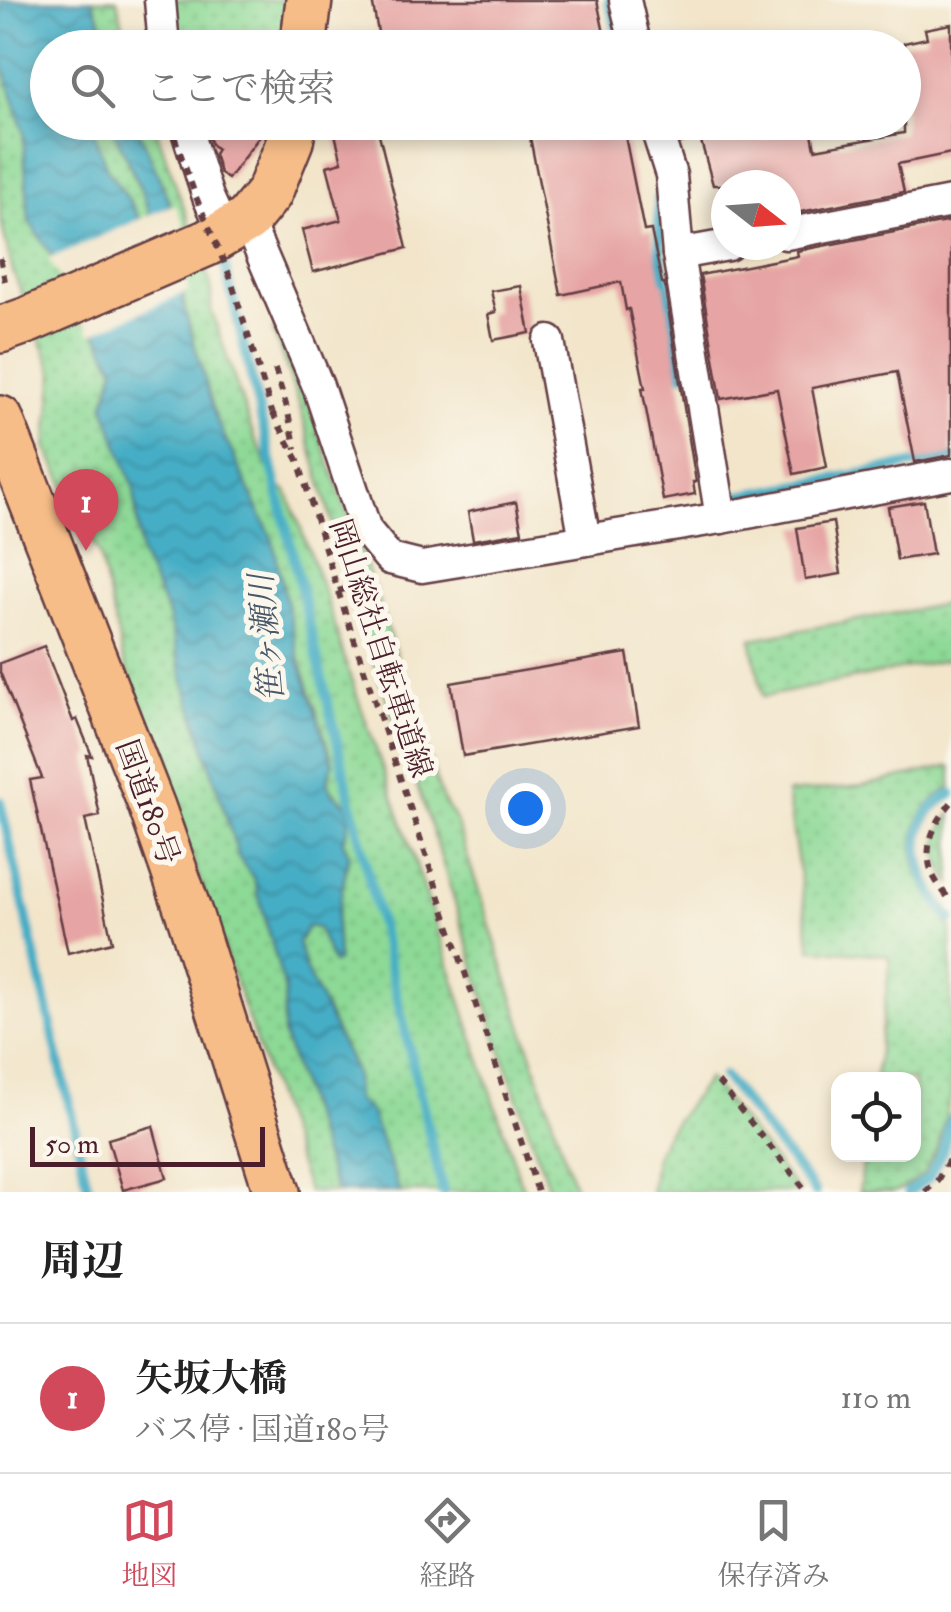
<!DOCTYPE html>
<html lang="ja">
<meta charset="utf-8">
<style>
body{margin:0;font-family:"IM FELL Double Pica","Noto Serif JP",serif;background:#f2f2f2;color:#222}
.controls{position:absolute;right:30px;bottom:30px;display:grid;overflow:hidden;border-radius:20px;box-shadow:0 5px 15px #0003}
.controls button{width:90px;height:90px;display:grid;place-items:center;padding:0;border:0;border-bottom:2px solid #e0e0e0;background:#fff;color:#222;font:50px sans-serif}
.compass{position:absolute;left:711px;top:170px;width:90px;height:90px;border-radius:50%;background:#fff;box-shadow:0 5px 15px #0003;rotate:107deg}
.scale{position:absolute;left:30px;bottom:25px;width:235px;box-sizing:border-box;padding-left:10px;border:5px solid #4a1f2b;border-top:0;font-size:28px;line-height:35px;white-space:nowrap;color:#4a1f2b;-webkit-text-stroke:8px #fbf7ec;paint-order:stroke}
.you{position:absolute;left:525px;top:808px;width:35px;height:35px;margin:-25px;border:8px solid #fff;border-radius:50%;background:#1a73e8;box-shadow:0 0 0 15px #1a73e833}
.badge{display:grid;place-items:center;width:65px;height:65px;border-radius:50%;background:#d1495b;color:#fff;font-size:32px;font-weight:700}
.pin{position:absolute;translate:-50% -82px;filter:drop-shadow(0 2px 5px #0008)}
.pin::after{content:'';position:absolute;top:52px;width:35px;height:30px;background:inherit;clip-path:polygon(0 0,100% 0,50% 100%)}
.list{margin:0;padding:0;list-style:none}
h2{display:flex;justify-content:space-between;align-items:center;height:130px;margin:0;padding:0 40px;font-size:42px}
h2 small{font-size:32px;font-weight:400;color:#767676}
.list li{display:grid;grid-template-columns:65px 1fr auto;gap:30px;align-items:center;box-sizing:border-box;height:150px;padding:0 40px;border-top:2px solid #e0e0e0}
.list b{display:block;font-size:38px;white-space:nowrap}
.list p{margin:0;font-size:32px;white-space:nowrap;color:#767676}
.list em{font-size:32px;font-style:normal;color:#767676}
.icon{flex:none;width:55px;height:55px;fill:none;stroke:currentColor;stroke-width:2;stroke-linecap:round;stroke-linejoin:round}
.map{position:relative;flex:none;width:951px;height:1192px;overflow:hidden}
.search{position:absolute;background:#fff;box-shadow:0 5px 15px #0003;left:30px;right:30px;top:30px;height:110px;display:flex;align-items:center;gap:25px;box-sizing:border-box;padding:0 35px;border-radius:55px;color:#767676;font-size:38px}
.sheet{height:280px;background:#fff}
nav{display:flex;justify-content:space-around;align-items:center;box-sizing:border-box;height:140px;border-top:2px solid #e0e0e0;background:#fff;font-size:28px;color:#767676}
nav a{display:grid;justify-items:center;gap:5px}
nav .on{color:#d1495b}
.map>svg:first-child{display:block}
</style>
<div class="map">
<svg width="951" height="1192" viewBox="0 0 951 1192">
<defs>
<pattern id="grass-dots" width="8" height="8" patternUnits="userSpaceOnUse" patternTransform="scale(2.5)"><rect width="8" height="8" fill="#8dd996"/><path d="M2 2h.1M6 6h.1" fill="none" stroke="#7bba81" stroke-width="1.8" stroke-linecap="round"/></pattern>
<pattern id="water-waves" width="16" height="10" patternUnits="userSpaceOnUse" patternTransform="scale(2.5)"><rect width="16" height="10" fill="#45adc5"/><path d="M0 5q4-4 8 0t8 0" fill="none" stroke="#3c8ca0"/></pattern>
</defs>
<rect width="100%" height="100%" fill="#fbf7ec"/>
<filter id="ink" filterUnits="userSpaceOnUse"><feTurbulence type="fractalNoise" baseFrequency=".01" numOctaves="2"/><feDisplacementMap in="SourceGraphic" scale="20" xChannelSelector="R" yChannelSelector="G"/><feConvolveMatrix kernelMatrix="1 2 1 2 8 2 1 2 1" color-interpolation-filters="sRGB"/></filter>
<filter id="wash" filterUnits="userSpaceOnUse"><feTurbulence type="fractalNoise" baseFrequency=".0048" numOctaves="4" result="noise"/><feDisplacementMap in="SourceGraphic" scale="40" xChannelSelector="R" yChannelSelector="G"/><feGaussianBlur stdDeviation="2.25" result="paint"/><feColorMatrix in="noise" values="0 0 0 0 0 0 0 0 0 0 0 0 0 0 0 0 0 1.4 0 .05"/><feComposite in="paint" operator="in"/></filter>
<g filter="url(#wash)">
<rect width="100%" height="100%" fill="#f2e5ca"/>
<!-- grass -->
<g fill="url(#grass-dots)" stroke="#6c7c60" stroke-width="2.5">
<polygon points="92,0 117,0 128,47 112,47"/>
<polygon points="169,0 287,0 282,47 173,47"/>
<polygon points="0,55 23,131 29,221 72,286 115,369 104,406 134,488 141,555 168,615 183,678 239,858 254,879 285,990 283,1033 336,1192 308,1192 123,658 99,554 46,447 54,374 13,272 0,218"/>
<polygon points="101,122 114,131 148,207 156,246 129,200 107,169 93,130 96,123"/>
<path d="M136,123H154L211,285V310L254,437L264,457L275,485L287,491L326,597L350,676L404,828L524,1192H400L356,1100L355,1072L306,970L298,943L308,926L318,928L333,963L338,961L336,921L349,854L343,842L346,803C328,788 325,786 333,763L240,475L215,416L184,307L179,225Z"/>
<polygon points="278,328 306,396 371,580 349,584 298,400 273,330"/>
<polygon points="374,587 442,798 456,821 576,1192 550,1192 499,1044 430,823 350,593"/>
<polygon points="951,603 951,659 763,697 751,639"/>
<path d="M951,766V787C890,825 913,881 951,926V1096L938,1146L924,1174L905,1187L895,1192H859L864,1155L914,1154V1080L875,1079L890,963L887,955L811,949L787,793L862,786Z"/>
<path d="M951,813V884C934,859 934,837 951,813Z"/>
<polygon points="708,1078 799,1192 651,1192 655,1158 664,1137"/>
</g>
<!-- water -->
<path fill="url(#water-waves)" stroke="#486678" stroke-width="2.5" d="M0,0H92L112,47L48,48V122L96,123L93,130L107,169L129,200L154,243L148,207L138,183L114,131L101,123H136L179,225L184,307L215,416L273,541L300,663L333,764C332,766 328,778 328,780C327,803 363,794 343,842L349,854L336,921L338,961L333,964L318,928L308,926L298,943L306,970L355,1072L356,1100L370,1111L400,1192H336L283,1033L285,990L254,879L239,858L183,678L168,615L141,555L134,488L104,406L115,368L72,286L29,221L23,131L0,55Z"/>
<!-- pier -->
<polygon fill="#f2e5ca" points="175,204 184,224 188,291 91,334 68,289 48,259"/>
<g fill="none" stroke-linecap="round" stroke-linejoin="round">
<!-- stream -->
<g stroke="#45adc5" stroke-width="10">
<polyline points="609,0 620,42"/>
<polyline points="658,198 661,260 683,374"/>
<polyline points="221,249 443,1192"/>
<polyline points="721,493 734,497 951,457"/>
<path d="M951,794C898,823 919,883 951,919"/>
<polyline points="0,801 89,1192"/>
<polyline points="724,1076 815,1192"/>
<polyline points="908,1192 929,1178 943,1150 951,1119"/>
</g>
</g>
<g id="blocks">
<!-- building -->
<g fill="#e6a5a4">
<polygon points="372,0 597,0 607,48 381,48"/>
<polygon points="951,24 951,153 898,164 904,192 790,214 786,185 713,185 701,141 708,139 786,122 810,122 815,149 904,133 904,43 927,38 925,29"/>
<polygon points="204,122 247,122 262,133 228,179 220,173 214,154 217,149 211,144"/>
<polygon points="332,122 376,122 407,248 313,272 302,230 341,220 327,166 342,162"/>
<polygon points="527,122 575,122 577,135 623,126 644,231 651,230 662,283 664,283 696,482 693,482 695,494 663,500 642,388 645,388 629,309 626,310 621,282 561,295"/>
<polygon points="951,221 951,455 915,462 897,372 812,388 827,467 794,474 777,389 721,399 700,275 798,256 797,251"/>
<polygon points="521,286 530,333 493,340 488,314 496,312 491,291"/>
<polygon points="924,501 933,554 897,560 888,507"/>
<polygon points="516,502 522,532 473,540 468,512"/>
<polygon points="833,522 841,574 805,580 797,528"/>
<polygon points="44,646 73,721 77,719 92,756 87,755 100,816 85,819 112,942 68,953 30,780 42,778 0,672 0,663"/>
<polygon points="627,653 639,726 463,756 451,683"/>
<polygon points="153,1126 167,1178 123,1190 108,1139"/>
</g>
</g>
</g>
<g filter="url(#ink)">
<use href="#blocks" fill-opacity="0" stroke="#633d43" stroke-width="2.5"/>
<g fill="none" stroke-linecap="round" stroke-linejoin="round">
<!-- minor casing -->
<g stroke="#633d43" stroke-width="35">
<g id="minor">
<polyline points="625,0 636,48"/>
<polyline points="159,48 157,43 163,35 160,0"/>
<polyline points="184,122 208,197 224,232"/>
<polyline points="654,122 671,175 678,254 721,518"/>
<polyline points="656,131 701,122"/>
<polyline points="247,220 318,386 366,530 390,559 422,567 721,518 951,474"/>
<polyline points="786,234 951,202"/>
<polyline points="678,254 728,245"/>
<polyline points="549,341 585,540"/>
</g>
</g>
<!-- highway casing -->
<g stroke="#633d43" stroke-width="50">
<g id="highway">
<polyline points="303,48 309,0"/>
<polyline points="0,330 28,320 207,243 247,220 269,193 290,141 294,122"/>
<polyline points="0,419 152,807 191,919 277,1192"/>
</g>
</g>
<!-- path -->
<g stroke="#633d43" stroke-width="6" stroke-dasharray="8 8" stroke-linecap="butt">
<polyline points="0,258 5,281"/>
<polyline points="275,369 287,408 296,449"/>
<polyline points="272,412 298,460 338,591 538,1192"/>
<polyline points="338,591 371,582"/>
<path d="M951,803C935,822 922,847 932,873C936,883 945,893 951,902"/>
<polyline points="718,1082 807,1192"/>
<polyline points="925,1192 937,1181 951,1156"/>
</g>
<!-- minor -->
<use href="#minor" stroke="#fff" stroke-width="30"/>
<!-- highway -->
<use href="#highway" stroke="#f7bd88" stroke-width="45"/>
<!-- path-bridge -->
<polyline stroke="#633d43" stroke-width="6" stroke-dasharray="8 8" stroke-linecap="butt" points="169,122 196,197 229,274 272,412"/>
</g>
</g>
<g text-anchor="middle" stroke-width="10" stroke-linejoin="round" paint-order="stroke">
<!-- street labels -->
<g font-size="30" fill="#4a1f2b" stroke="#fbf7ec">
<text transform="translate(381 648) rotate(72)" y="10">岡山総社自転車道線</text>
<text transform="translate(148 802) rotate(70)" y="10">国道180号</text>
</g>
<!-- water labels -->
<g font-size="32" font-style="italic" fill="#485869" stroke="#fbf7ec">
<text transform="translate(266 638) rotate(-95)" y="11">笹ヶ瀬川</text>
</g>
</g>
</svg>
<div class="controls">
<button><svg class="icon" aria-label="locate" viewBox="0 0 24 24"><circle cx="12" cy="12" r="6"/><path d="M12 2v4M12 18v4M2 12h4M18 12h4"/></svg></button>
</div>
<svg class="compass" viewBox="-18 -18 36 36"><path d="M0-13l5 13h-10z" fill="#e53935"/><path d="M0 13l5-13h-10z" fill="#767676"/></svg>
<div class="scale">50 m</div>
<div class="you"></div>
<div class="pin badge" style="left:86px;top:551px">1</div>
<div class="search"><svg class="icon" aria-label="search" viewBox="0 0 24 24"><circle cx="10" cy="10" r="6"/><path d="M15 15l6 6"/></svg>ここで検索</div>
</div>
<section class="sheet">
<h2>周辺<small></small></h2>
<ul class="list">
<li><span class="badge">1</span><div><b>矢坂大橋</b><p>バス停 · 国道180号</p></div><em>110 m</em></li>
</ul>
</section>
<nav>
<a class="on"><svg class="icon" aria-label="map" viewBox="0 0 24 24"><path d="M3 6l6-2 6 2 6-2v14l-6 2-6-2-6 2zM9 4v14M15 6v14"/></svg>地図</a>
<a><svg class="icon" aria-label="directions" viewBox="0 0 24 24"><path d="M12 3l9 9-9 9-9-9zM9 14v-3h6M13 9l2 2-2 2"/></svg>経路</a>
<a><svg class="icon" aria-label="saved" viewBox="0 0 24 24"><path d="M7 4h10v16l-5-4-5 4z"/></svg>保存済み</a>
</nav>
